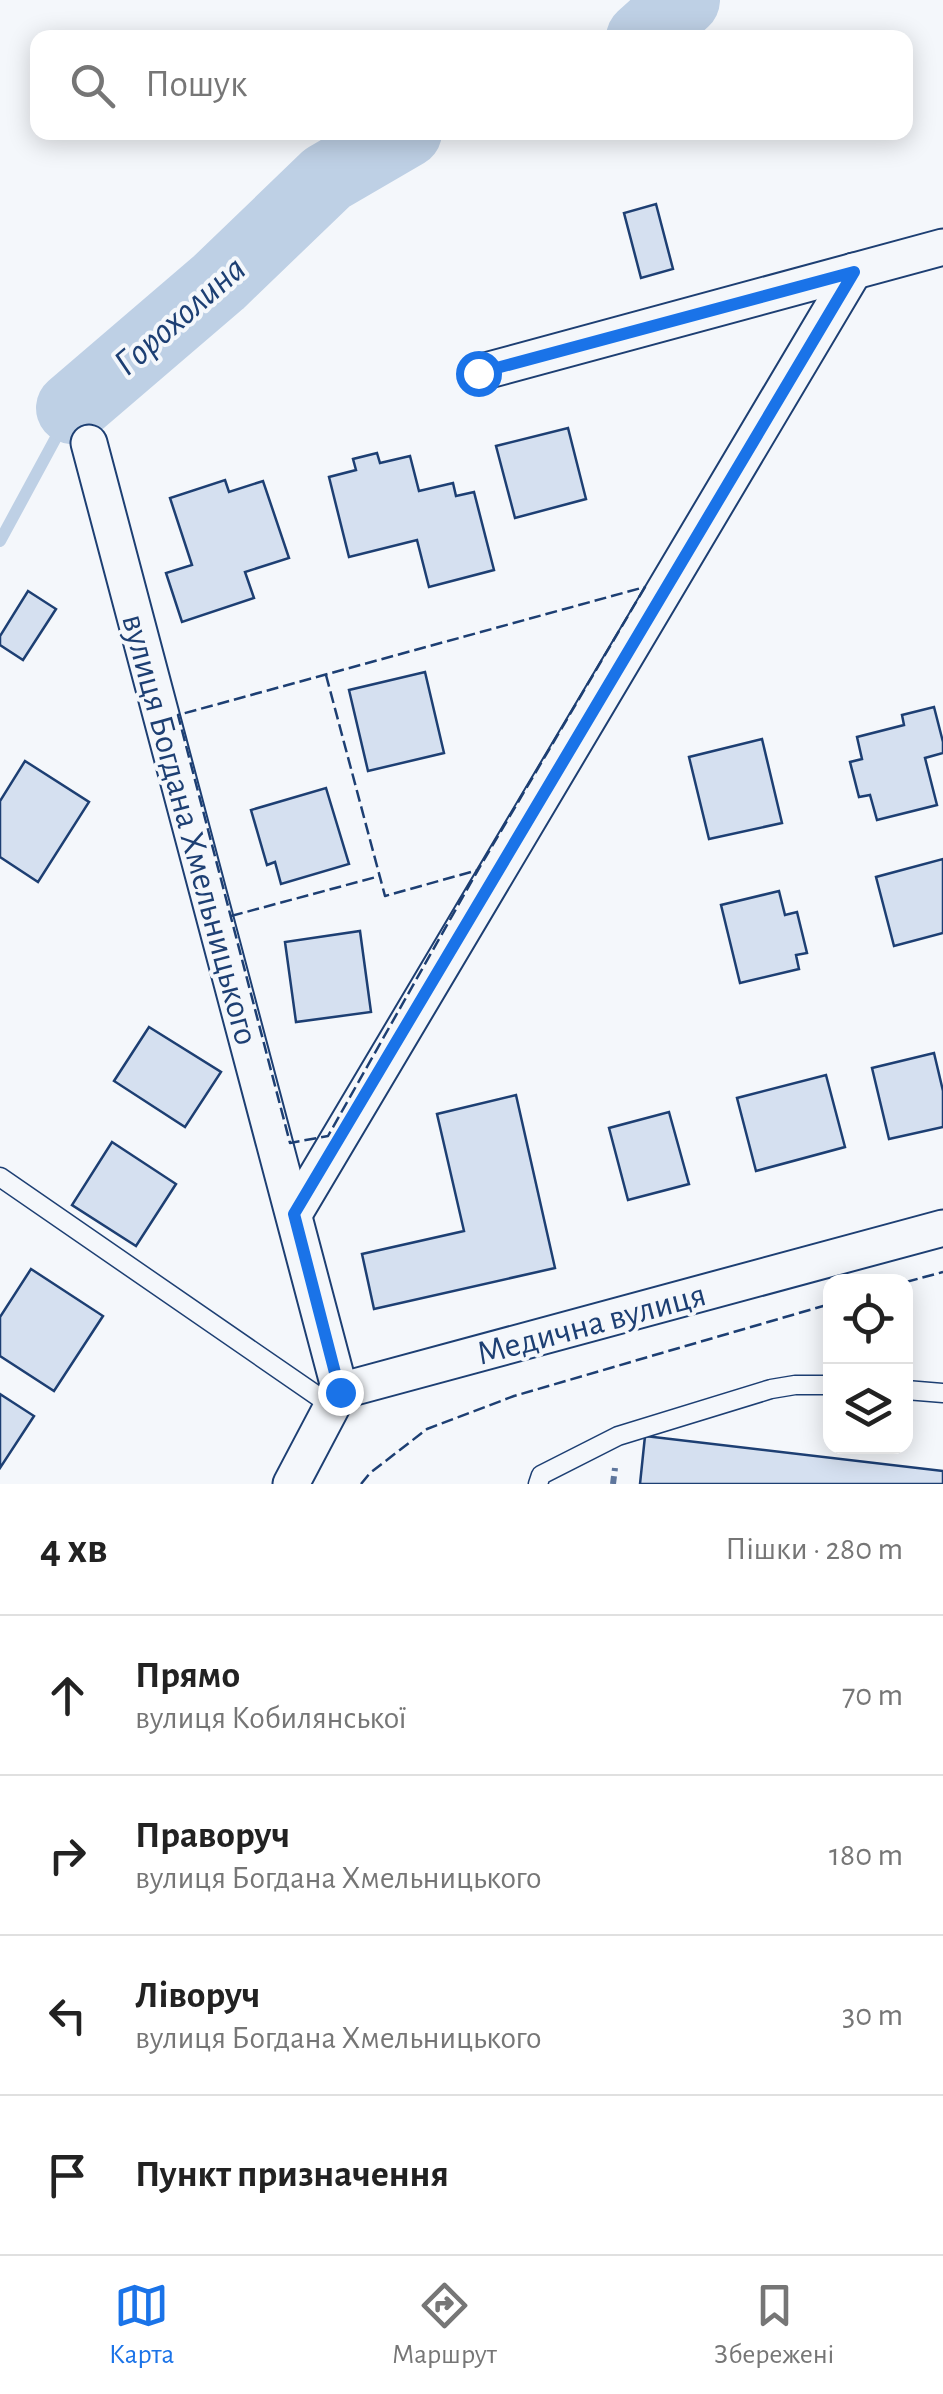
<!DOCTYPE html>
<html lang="uk">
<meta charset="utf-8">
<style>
body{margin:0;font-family:"Alegreya Sans",sans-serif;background:#f2f2f2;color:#222}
.controls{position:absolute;right:30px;bottom:30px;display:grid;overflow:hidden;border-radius:20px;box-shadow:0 5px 25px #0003}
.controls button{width:90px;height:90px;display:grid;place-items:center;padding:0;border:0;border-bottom:2px solid #e0e0e0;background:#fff;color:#222;font:50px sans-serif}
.stop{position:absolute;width:30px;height:30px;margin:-22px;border:8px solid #1a73e8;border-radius:50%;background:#fff}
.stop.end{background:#1a73e8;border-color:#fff;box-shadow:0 2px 10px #0008}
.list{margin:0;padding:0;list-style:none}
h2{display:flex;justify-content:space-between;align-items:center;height:130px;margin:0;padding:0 40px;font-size:42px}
h2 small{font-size:32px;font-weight:400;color:#767676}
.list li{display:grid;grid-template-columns:65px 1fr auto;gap:30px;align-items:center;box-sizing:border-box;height:160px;padding:0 40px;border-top:2px solid #e0e0e0}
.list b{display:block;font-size:38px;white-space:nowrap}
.list p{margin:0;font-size:32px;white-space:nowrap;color:#767676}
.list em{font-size:32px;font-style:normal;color:#767676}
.icon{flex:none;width:55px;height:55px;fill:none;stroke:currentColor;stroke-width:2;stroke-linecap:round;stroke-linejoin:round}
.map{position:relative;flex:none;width:943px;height:1484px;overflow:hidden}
.search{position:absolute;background:#fff;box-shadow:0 5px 25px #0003;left:30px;right:30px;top:30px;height:110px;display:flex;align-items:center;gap:25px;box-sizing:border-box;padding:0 35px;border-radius:20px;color:#767676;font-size:38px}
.sheet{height:770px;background:#fff}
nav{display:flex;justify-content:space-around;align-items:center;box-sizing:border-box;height:140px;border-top:2px solid #e0e0e0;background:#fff;font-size:28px;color:#767676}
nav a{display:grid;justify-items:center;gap:5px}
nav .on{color:#1a73e8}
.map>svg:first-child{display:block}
</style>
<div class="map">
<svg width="943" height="1484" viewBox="0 0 943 1484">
<rect width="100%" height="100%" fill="#f4f7fb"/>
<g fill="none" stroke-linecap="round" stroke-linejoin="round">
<!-- stream -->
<polyline stroke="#bed0e5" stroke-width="12" points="0,541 72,408"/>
<!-- river -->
<g stroke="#bed0e5" stroke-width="72">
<polyline points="642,38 684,0"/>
<polyline points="72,408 219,282 327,178 406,132"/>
</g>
</g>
<!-- building -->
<g fill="#d5e0f0" stroke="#1d3f73" stroke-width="2.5">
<polygon points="656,204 673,269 641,278 624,213"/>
<polygon points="568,428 586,499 515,518 496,446"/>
<polygon points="377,453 380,463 410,456 419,491 453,483 456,496 474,492 494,570 429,587 417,540 349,557 329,477 356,470 353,459"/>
<polygon points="225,480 229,492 263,481 289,558 245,572 254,598 182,622 166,573 192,565 170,498"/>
<polygon points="28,591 56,609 23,660 0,645 0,636"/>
<polygon points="425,672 444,753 368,771 349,690"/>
<polygon points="934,707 943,742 943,753 925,758 937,805 877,820 870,795 859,797 850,762 862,759 857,737 904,725 902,715"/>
<polygon points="762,739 782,823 709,839 689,757"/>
<polygon points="25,761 89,802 38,882 0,857 0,801"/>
<polygon points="326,788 349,864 281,884 275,862 267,865 251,810"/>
<polygon points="943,859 943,933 894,946 876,877"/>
<polygon points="779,891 785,915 797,912 807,953 796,955 799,969 740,983 721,905"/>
<polygon points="360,931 371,1012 296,1022 285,942"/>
<polygon points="149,1027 221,1072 185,1127 114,1081"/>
<polygon points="934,1053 943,1091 943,1127 889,1139 872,1068"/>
<polygon points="826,1075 845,1147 756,1171 737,1098"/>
<polygon points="516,1095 555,1268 374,1309 362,1254 464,1231 437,1114"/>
<polygon points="669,1112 689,1184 628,1200 609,1128"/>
<polygon points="112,1142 176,1184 136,1246 72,1205"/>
<polygon points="31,1269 103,1316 54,1391 0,1356 0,1317"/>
<polygon points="0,1394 34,1416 0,1468"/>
<polygon points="645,1436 943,1471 943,1484 640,1484"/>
</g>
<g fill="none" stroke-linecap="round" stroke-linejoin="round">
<!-- service casing -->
<g stroke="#1d3f73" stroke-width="21">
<g id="service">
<polyline points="0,1177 332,1406"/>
<polyline points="906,1390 943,1393"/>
<polyline points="538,1484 541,1475 618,1436 771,1389 795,1385 830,1385"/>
</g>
</g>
<!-- minor casing -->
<g stroke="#1d3f73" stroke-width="39">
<g id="minor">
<polyline points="478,373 943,247"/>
<polyline points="89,443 340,1391"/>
<polyline points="294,1214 854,271"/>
<polyline points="291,1484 340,1391 943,1228"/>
</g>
</g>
<!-- path -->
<polyline stroke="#5e769c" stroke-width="6" stroke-dasharray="8 5" stroke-linecap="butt" points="613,1484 615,1468"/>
<!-- service -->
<use href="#service" stroke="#f4f7fb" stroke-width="18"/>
<!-- minor -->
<use href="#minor" stroke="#f4f7fb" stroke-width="35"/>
<!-- fence -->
<g stroke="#1d3f73" stroke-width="2.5" stroke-dasharray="12 5" stroke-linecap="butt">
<polygon points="645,587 478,870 328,1136 290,1143 178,715"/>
<polyline points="326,675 385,896 478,870"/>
<polyline points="231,916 380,876"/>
<polyline points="906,1282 943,1272"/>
<polyline points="361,1484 370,1473 427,1429 514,1396 830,1304"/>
</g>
</g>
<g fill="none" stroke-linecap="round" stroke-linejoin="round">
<!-- route -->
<polyline stroke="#1a73e8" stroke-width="12" points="340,1392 294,1214 854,272 478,373"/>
</g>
<g text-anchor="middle" stroke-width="8" stroke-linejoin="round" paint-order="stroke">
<!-- street labels -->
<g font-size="35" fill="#1d3f73" stroke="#f4f7fb">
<text transform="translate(191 829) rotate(75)" y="12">вулиця Богдана Хмельницького</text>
<text transform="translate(591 1323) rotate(-15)" y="12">Медична вулиця</text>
</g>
<!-- water labels -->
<g font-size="38" font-style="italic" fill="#1d3f73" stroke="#f4f7fb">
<text transform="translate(179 315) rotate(-41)" y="13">Горохолина</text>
</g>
</g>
</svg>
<div class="controls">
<button><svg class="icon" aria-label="locate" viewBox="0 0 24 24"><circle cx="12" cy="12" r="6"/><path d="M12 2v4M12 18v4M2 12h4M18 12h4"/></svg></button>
<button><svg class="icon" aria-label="layers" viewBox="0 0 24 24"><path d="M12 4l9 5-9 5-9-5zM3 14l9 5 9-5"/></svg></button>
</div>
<div class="stop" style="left:478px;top:373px"></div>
<div class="stop end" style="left:340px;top:1392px"></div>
<div class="search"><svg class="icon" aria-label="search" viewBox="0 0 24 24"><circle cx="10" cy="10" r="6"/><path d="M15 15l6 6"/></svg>Пошук</div>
</div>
<section class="sheet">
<h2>4 хв<small>Пішки · 280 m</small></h2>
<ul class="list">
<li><svg class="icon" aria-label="ahead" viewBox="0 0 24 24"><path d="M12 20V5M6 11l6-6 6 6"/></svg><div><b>Прямо</b><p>вулиця Кобилянської</p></div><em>70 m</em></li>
<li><svg class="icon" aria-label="right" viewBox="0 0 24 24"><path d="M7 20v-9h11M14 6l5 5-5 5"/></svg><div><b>Праворуч</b><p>вулиця Богдана Хмельницького</p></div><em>180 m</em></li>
<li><svg class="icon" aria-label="left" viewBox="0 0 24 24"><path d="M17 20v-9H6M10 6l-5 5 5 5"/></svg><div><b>Ліворуч</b><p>вулиця Богдана Хмельницького</p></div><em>30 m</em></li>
<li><svg class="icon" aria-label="arrive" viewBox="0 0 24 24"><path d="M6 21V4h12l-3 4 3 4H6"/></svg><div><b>Пункт призначення</b></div></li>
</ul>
</section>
<nav>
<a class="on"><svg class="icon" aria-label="map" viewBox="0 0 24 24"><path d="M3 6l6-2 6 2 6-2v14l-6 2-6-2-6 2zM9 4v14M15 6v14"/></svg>Карта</a>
<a><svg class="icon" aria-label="directions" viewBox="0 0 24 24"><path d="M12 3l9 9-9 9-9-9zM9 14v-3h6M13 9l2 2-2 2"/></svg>Маршрут</a>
<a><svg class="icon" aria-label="saved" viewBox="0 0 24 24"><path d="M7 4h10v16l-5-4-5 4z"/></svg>Збережені</a>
</nav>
